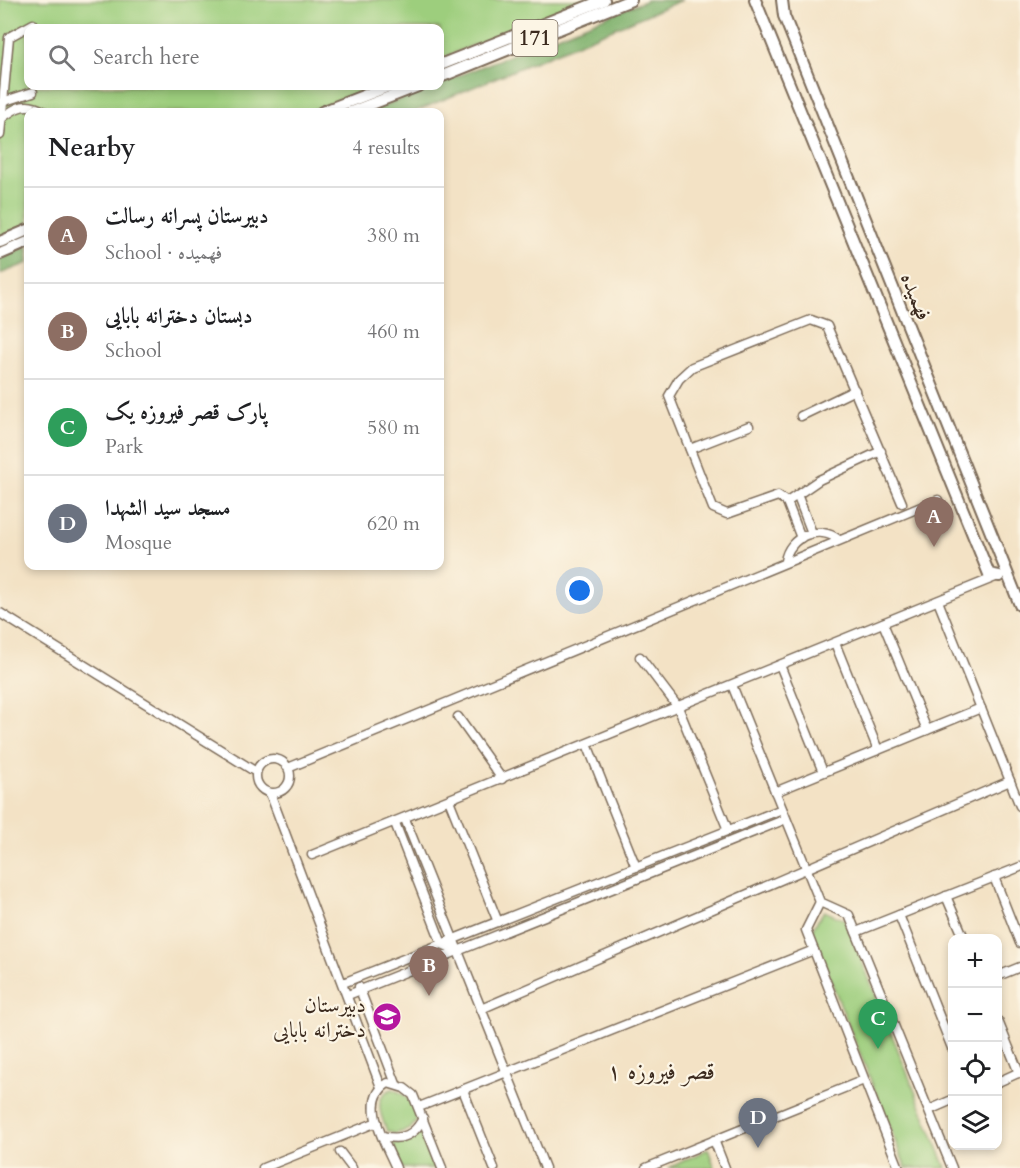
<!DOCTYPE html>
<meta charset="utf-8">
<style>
body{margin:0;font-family:Cardo,Amiri,serif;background:#f6f6f6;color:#202124}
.controls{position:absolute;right:18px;bottom:18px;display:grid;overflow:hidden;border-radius:12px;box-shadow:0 3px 9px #0003}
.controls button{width:54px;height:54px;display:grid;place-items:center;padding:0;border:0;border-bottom:2px solid #e0e0e0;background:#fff;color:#202124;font:30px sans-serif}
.you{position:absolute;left:580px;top:591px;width:21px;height:21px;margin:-15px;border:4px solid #fff;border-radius:50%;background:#1a73e8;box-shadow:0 0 0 9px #1a73e833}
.badge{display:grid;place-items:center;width:39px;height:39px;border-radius:50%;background:#7c3aed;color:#fff;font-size:20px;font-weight:700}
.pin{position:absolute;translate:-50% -50px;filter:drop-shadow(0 2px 3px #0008)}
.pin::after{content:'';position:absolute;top:32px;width:21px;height:18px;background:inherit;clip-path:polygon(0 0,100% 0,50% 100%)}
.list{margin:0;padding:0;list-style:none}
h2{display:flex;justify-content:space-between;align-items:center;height:78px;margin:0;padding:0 24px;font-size:26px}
h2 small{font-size:20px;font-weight:400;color:#757577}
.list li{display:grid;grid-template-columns:39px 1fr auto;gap:18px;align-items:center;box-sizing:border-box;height:96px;padding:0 24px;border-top:2px solid #e0e0e0}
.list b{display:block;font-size:22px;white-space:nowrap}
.list p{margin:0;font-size:20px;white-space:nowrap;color:#757577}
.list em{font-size:20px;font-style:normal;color:#757577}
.icon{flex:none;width:33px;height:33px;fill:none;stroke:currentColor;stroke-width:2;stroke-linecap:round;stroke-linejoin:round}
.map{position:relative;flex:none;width:1020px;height:1168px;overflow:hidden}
.search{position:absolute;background:#fff;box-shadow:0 3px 9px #0003;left:24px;top:24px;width:420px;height:66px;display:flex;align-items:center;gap:15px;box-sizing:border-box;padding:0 21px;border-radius:12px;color:#757577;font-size:22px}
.panel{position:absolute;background:#fff;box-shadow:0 3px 9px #0003;left:24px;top:108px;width:420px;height:462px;border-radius:12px}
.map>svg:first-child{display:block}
</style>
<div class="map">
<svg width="1020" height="1168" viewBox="0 0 1020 1168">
<rect width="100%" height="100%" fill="#fcf5e5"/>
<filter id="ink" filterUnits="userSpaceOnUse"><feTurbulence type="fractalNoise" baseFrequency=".0167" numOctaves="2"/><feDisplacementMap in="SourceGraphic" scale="12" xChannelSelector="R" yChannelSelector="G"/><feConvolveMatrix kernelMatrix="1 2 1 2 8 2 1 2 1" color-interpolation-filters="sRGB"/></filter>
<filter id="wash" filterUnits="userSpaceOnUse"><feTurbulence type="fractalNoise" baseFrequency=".008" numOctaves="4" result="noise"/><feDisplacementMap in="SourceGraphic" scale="24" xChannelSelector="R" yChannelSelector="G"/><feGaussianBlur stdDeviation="1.35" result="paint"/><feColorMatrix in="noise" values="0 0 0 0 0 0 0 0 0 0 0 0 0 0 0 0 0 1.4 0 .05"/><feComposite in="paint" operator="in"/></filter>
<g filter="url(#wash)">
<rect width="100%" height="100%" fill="#f3e2c5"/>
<!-- green -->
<g fill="#9dce7d" stroke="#6c7c4e" stroke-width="1.5">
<polygon points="0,0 584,0 440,59 440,28 28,28 28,86 374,86 307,112 28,112 28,226 0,238"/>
<polygon points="824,911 845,920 946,1168 906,1168 811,931"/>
<path d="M392,1089C408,1095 416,1104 416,1122L410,1129L395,1134L387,1131C381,1116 372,1097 392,1089Z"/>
<path d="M423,1128L438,1168H402L392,1142C405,1146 415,1140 423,1128Z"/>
<polygon points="708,1149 715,1168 669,1168"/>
</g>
<!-- forest -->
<g fill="#7eb16c" stroke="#5c6e45" stroke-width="1.5">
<polygon points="647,0 682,0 414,112 369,112"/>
<polygon points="28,246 28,263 0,274 0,258"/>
</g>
</g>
<g filter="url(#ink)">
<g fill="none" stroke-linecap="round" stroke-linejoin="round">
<!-- minor casing -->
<g stroke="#7b6a58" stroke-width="11">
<g id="minor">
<polyline points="2,102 33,92"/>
<path d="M1,119C17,106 27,101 45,112"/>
<polyline points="0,135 9,37 33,24"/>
<polyline points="801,416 855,390"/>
<polyline points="690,449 749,426"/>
<polyline points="881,451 819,480 787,502 778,496 727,514 713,508 669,396 679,379 692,367 811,320 827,326 902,503"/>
<polyline points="798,497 812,533"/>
<polyline points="787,502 801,538"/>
<path d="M785,561C789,536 819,524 839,540"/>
<polyline points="938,601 1020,806"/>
<polyline points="0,613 256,772"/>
<polyline points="883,623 927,730"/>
<polyline points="835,643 878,750"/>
<polyline points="640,657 678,707 728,830"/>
<polyline points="780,665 823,772"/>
<polyline points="732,685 820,902 849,915 952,1168"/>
<polyline points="458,717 502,779"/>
<polyline points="587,744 636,867"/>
<circle cx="273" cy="776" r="17"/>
<polyline points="288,768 938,500"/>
<polyline points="775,792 981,708"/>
<polyline points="270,793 381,1087"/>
<polyline points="449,800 498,922"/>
<polyline points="405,819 545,1168"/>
<polyline points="395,823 442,944 458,951"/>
<polyline points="312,855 998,576"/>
<polyline points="994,877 1020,943"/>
<polyline points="946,896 964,938"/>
<polyline points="820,902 806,930 899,1168"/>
<polyline points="899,915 952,1048"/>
<polyline points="856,932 1020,867"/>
<polyline points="998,976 1020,967"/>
<polyline points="343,983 782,809"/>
<polyline points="359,987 396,1084"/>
<polyline points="348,995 786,819"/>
<polyline points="481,1009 1010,781"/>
<polyline points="998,1021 1019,1073"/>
<polyline points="998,1082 1020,1072"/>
<polyline points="463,1090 494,1168"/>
<polyline points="419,1107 814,950"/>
<polyline points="929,1110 952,1100"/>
<path d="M383,1136C402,1141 415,1135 423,1118"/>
<polyline points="714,1140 725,1168"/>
<polyline points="340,1152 352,1168"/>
<polyline points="263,1168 377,1122"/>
<path d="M396,1168C386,1144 358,1101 388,1083L404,1088L413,1095L442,1168"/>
<polyline points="646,1168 864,1080"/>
</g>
</g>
<!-- major casing -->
<g stroke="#7b6a58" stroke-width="14">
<g id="major">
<polyline points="755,0 989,574 999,576"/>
<polyline points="782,0 784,16 1020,605"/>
<polyline points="440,65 604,0"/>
<polyline points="440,77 631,0"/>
<polyline points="322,112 389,86"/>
<polyline points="351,112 418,86"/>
<polyline points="0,242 28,230"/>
<polyline points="0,254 28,242"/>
</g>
</g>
<!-- minor -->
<use href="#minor" stroke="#fff" stroke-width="8"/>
<!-- major -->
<use href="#major" stroke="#fff" stroke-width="10"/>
</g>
</g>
<!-- icons -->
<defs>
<g id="school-disc" transform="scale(1.5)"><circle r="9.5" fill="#b5179e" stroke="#fcf5e5"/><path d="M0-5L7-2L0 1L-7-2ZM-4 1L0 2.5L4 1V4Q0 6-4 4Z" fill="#fff"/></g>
</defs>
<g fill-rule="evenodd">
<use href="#school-disc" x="387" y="1017"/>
</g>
<g text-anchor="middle" stroke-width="4.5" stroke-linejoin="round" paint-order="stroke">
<!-- shield labels -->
<rect fill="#fcf5e5" stroke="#75675a" stroke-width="1.5" x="512.5" y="20" width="45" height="36" rx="4.5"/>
<g font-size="21" font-weight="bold" fill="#3b2a1e">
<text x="535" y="45">171</text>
</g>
<!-- street labels -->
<g font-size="22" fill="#3b2a1e" stroke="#fcf5e5">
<text transform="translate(917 296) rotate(68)" y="8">فهمیده</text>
</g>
<!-- poi labels -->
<g font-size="22" fill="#3b2a1e" stroke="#fcf5e5" text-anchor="end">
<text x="366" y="1012">دبیرستان<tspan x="366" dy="25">دخترانه بابایی</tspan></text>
</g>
<!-- neighbourhood labels -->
<g font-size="24" fill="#3b2a1e" stroke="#fcf5e5">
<text x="661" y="1079">قصر فیروزه ۱</text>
</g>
</g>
</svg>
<div class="controls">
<button>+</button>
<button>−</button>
<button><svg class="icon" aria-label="locate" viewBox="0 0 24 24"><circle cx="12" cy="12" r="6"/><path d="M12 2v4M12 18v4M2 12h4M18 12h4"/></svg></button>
<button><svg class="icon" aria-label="layers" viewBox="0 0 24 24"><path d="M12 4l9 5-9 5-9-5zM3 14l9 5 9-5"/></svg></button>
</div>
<div class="you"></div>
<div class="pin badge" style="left:934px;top:547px;background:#8d6e63">A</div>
<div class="pin badge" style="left:429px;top:996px;background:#8d6e63">B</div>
<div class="pin badge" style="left:878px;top:1049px;background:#2e9e5b">C</div>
<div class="pin badge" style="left:758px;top:1148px;background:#6b7280">D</div>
<div class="search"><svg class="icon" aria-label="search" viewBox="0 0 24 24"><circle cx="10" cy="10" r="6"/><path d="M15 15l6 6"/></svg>Search here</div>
<section class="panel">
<h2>Nearby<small>4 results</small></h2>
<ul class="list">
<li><span class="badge" style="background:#8d6e63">A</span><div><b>دبیرستان پسرانه رسالت</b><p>School · فهمیده</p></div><em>380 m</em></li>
<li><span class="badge" style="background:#8d6e63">B</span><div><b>دبستان دخترانه بابایی</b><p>School</p></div><em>460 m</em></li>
<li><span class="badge" style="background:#2e9e5b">C</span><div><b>پارک قصر فیروزه یک</b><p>Park</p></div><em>580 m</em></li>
<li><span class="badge" style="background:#6b7280">D</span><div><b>مسجد سید الشهدا</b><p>Mosque</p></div><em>620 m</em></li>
</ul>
</section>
</div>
